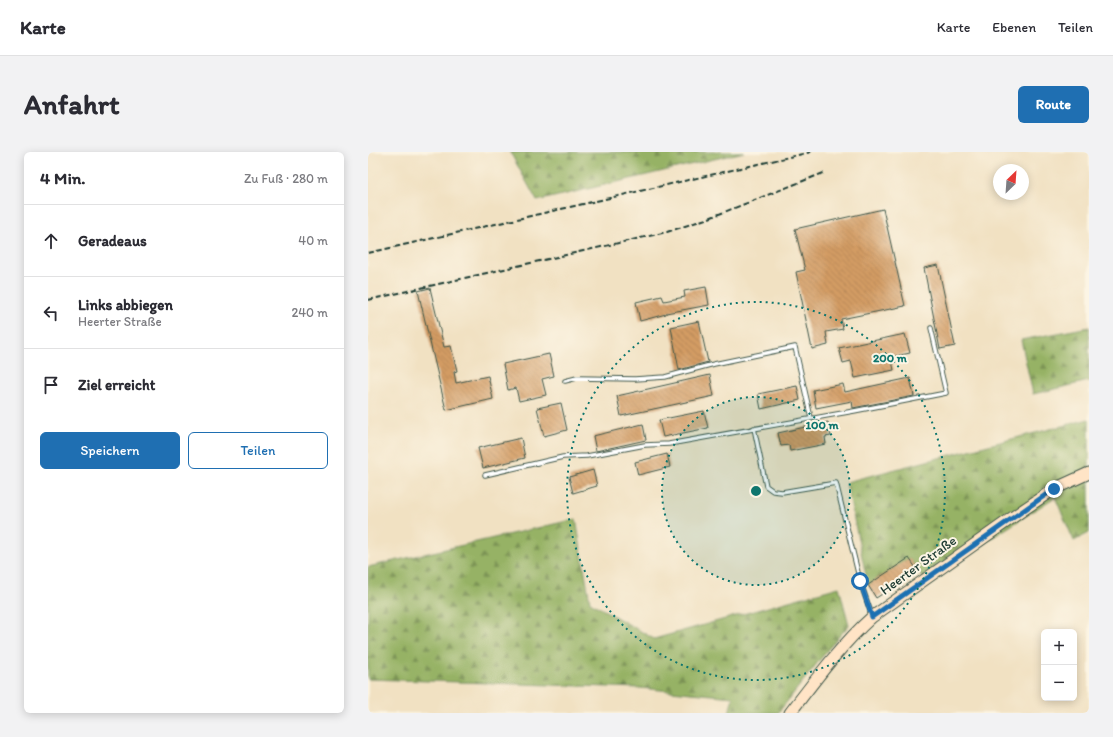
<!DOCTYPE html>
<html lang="de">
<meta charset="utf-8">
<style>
body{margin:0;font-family:Itim,sans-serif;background:#f2f2f3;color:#2b2b33}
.controls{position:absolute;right:12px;bottom:12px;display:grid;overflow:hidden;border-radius:6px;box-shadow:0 2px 10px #0003}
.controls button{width:36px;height:36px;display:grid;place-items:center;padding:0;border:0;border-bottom:1px solid #e1e1e2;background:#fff;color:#2b2b33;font:20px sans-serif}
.compass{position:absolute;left:625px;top:12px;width:36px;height:36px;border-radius:50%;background:#fff;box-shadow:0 2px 10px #0003;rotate:25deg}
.stop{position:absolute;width:12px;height:12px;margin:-9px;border:3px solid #1f6fb2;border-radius:50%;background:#fff}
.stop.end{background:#1f6fb2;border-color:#fff;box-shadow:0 1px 4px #0008}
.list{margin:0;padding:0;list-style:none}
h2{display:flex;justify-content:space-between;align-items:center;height:52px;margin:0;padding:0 16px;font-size:17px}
h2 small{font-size:13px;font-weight:400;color:#7c7c81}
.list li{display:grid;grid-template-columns:26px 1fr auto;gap:12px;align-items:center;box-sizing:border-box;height:72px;padding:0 16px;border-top:1px solid #e1e1e2}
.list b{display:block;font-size:15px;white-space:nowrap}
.list p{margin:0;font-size:13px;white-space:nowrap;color:#7c7c81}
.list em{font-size:13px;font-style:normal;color:#7c7c81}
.actions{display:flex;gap:8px;padding:12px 16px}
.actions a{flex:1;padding:9px 0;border:1px solid #1f6fb2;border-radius:6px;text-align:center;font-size:14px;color:#1f6fb2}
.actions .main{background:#1f6fb2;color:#fff}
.icon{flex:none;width:22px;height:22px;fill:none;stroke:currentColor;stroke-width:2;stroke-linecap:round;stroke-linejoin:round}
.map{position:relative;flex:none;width:721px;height:561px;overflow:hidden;border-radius:6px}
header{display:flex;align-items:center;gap:24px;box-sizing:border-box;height:56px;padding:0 20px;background:#fff;border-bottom:1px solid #e1e1e2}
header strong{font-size:19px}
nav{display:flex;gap:22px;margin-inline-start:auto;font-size:14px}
.intro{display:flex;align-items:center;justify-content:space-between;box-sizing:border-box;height:96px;padding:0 24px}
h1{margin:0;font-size:28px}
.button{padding:10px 18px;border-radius:6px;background:#1f6fb2;color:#fff;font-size:14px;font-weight:700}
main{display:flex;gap:24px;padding:0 24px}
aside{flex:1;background:#fff;border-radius:6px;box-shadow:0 2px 10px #0003}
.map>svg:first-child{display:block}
</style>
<header>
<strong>Karte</strong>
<nav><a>Karte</a><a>Ebenen</a><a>Teilen</a></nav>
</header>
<div class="intro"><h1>Anfahrt</h1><a class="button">Route</a></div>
<main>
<aside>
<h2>4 Min.<small>Zu Fuß · 280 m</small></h2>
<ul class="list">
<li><svg class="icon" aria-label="ahead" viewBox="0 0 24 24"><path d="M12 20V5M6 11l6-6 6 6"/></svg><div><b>Geradeaus</b></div><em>40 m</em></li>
<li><svg class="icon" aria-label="left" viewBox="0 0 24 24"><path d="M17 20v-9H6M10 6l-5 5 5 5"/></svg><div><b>Links abbiegen</b><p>Heerter Straße</p></div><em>240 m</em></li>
<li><svg class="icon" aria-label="arrive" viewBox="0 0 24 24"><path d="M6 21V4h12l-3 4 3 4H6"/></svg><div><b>Ziel erreicht</b></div></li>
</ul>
<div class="actions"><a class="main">Speichern</a><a>Teilen</a></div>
</aside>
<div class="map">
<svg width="721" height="561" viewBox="0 0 721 561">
<defs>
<pattern id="forest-firs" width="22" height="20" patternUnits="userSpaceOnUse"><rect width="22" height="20" fill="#96b265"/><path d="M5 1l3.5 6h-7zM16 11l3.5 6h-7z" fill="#7a9254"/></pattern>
<pattern id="building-back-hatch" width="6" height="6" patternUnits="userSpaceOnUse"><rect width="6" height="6" fill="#d39b64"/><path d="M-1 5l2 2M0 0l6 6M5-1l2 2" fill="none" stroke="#ab8053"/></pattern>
</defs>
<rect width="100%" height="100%" fill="#fcf5e5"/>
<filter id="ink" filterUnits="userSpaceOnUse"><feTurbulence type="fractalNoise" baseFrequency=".025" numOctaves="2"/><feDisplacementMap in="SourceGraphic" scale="8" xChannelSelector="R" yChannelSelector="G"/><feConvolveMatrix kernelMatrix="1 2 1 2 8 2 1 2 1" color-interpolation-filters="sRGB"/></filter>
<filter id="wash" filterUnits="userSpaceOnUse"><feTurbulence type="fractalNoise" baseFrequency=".012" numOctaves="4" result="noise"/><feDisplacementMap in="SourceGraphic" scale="16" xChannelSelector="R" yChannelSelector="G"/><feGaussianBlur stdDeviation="0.9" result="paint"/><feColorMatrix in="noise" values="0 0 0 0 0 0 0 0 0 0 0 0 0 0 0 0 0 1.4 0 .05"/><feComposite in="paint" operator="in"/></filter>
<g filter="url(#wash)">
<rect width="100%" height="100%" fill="#f1e1c2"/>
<!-- forest -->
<g fill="url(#forest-firs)" stroke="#5a784c">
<polygon points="142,0 376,0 169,49"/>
<polygon points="721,175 721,229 665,242 653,188"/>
<polygon points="721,267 721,381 706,389 687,345 579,415 558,431 541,406 500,433 478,330"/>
<polygon points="208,367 222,450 286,487 471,435 481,473 461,496 410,561 361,561 365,545 272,536 0,527 0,415"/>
</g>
<g id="blocks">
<!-- building -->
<g fill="url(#building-back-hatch)">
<polygon points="515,57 537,154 473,167 475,177 458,180 460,193 444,197 428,120 437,118 427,77"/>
<polygon points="570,113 587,194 572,197 556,116"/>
<polygon points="338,135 341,153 298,161 298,162 272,169 268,150 294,144 296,149 317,145 316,139"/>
<polygon points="62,136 76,195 83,194 89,219 86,220 88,231 120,224 125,247 78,258 50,139"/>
<polygon points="331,169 340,210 311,218 303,175"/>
<polygon points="537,182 542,201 523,205 526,218 487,226 483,209 475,211 471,196"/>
<polygon points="181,202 186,224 174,227 178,243 151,249 148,236 140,238 135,212"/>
<polygon points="342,223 346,244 253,264 249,244"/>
<polygon points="542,226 546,244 485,256 484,249 448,256 445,238 475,232 477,240"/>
<polygon points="429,234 432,248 393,257 390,242"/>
<polygon points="193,251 199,278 176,284 169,256"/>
<polygon points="336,259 340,276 295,285 291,268"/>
<polygon points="460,270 463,284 457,285 458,292 422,299 421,293 413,294 410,281"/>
<polygon points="275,272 278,288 228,299 225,284"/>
<polygon points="153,286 157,306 115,316 110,296"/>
<polygon points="299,302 302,315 270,323 267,310"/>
<polygon points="225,318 229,334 205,341 201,325"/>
<polygon points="541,406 550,419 508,446 500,433"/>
</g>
</g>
</g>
<g filter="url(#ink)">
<use href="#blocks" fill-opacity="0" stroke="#3e5649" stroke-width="1"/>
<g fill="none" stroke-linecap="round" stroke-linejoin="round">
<!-- lane casing -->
<g stroke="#3e5649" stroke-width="5.5">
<g id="lane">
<polyline points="197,229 209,226 267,227 297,225 346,212 427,195 443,266"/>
<polyline points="386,276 398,334 405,339 414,340 468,331 492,429 504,464"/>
<polyline points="117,323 195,305 219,304 277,293 301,292 486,259 578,241 563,176"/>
</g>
</g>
<!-- secondary casing -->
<g stroke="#3e5649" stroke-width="13">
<path id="secondary" d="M422,561C448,527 473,493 504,465L655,358L686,337L721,321"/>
</g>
<!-- lane -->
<use href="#lane" stroke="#fff" stroke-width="3.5"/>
<!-- secondary -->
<use href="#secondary" stroke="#ffe4c6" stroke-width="11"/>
<!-- rail -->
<g stroke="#1f3d34" stroke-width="2" stroke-dasharray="6 3" stroke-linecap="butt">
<polyline points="0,101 443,0"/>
<polyline points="0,148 299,80 341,66 458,20"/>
</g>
</g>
</g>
<g fill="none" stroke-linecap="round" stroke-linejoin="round" filter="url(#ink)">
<!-- route -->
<polyline stroke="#1f6fb2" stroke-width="5" points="492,429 504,465 686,337"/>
</g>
<!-- distance rings -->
<circle cx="388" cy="339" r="94" fill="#0f766e" fill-opacity=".12"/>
<g fill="none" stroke="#0f766e" stroke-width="2" stroke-dasharray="2 4">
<circle cx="388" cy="339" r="94"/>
<circle cx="388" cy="339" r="189"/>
</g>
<g text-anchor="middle" stroke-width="4" stroke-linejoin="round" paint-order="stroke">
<!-- street labels -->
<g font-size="14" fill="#1f3d34" stroke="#fcf5e5">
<text transform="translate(550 413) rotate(-36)" y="5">Heerter Straße</text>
</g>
</g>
<circle cx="388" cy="339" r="6" fill="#0f766e" stroke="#fcf5e5" stroke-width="2"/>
<g font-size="12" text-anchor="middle" font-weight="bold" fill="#0f766e" stroke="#fcf5e5" stroke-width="4" stroke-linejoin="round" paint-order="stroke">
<text x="522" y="210">200 m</text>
<text x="454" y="277">100 m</text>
</g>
</svg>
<div class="controls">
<button>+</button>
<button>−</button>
</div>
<svg class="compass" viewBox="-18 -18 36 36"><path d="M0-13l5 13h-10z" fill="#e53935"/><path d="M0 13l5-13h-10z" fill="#7c7c81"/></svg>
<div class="stop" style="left:492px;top:429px"></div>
<div class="stop end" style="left:686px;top:337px"></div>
</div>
</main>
